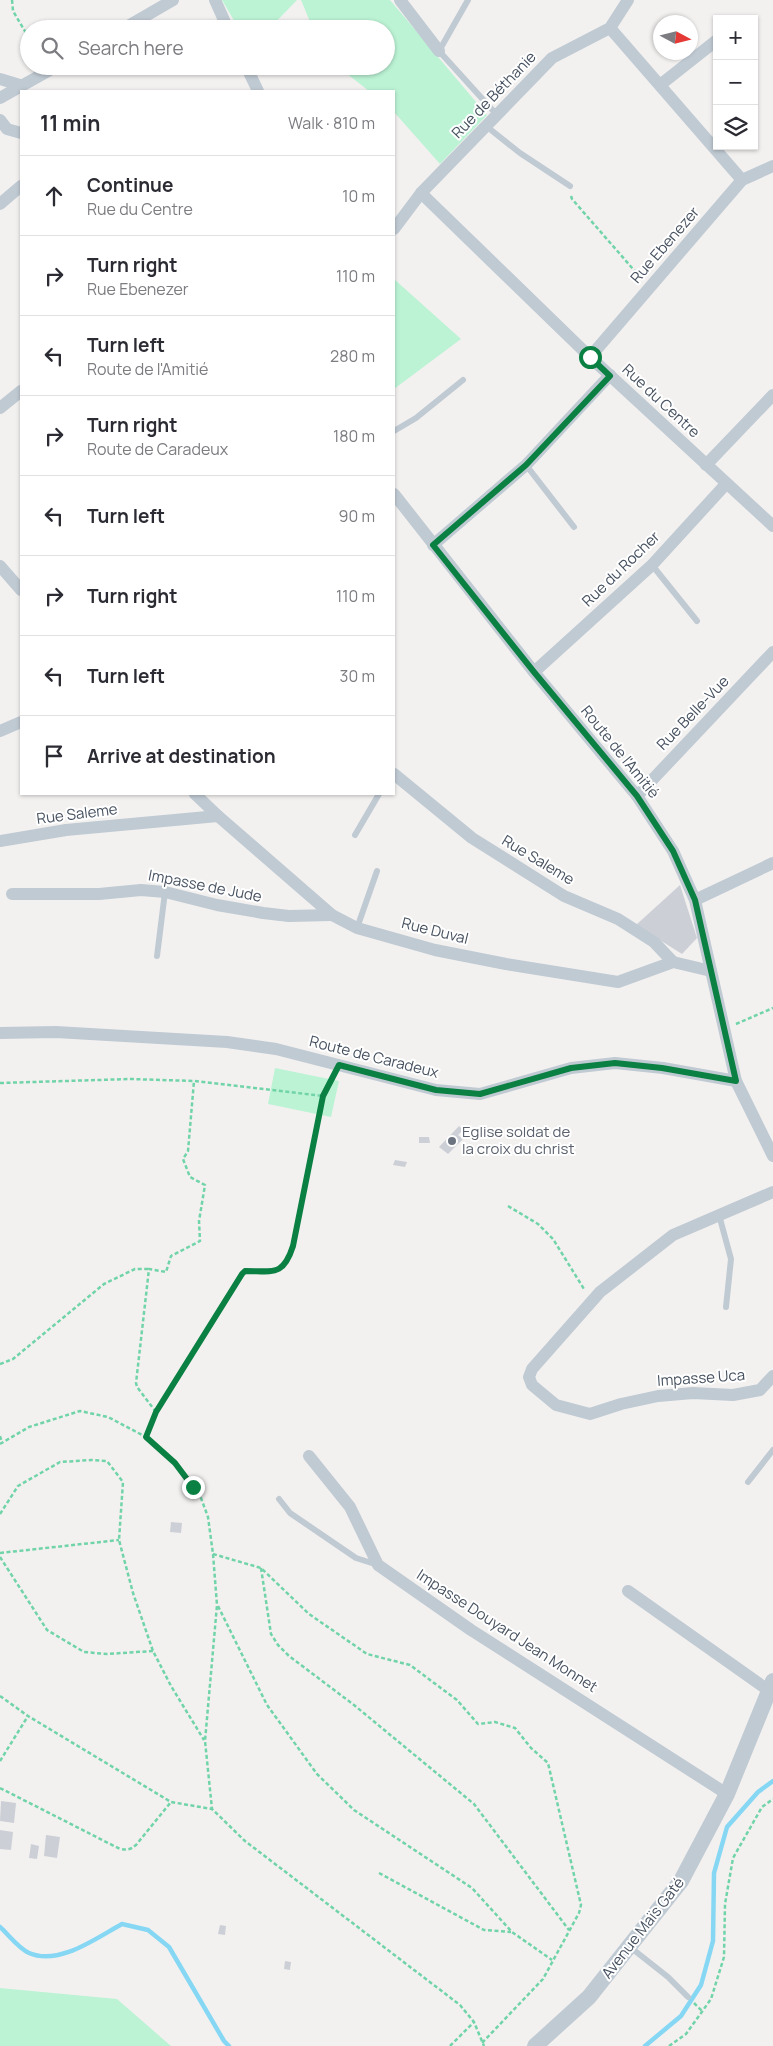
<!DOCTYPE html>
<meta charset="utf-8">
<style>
body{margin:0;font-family:Manrope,sans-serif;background:#f2f2f3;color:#2b2b33}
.controls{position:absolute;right:15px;top:15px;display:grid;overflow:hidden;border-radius:0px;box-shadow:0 1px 4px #0004}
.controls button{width:45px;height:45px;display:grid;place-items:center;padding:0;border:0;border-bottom:1px solid #e1e1e2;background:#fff;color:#2b2b33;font:25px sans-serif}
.compass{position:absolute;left:653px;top:15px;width:45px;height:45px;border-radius:50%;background:#fff;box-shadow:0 1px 4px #0004;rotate:97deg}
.stop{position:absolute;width:15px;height:15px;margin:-11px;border:4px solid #0b8043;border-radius:50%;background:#fff}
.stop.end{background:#0b8043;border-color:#fff;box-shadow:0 1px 5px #0008}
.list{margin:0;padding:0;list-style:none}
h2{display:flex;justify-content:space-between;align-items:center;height:65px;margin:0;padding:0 20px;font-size:21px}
h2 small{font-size:16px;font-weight:400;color:#7c7c81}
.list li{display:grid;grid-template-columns:32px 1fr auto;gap:15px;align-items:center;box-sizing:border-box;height:80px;padding:0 20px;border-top:1px solid #e1e1e2}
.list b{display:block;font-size:19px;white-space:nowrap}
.list p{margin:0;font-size:16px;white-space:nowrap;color:#7c7c81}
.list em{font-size:16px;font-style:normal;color:#7c7c81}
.icon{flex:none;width:28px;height:28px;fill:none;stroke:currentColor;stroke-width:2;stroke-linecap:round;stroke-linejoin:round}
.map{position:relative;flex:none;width:773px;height:2046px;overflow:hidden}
.search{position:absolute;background:#fff;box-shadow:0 1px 4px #0004;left:20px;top:20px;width:375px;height:55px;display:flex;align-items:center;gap:12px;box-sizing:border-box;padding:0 18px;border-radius:28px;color:#7c7c81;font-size:19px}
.panel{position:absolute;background:#fff;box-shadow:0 1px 4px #0004;left:20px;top:90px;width:375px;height:705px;border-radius:0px}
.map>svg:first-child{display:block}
</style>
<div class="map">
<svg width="773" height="2046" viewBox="0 0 773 2046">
<rect width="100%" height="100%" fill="#f3f1f0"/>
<!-- green -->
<g fill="#bcf3d5">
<polygon points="222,0 297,0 269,29 239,29"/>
<polygon points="301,0 390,0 487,115 440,164 394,112 394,91 369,91 337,66 386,66 386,29 313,29"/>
<polygon points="394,279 461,339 394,389"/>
<polygon points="275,1068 339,1081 331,1117 268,1104"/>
<polygon points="0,1988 117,1999 171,2046 0,2046"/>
</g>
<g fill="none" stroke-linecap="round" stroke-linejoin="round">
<!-- stream -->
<g stroke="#86d7f3" stroke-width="4.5">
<path d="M0,1927C8,1934 18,1948 29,1953C59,1966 96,1938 122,1924L148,1930L169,1947L224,2041L229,2046"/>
<polyline points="645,2046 681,2016 701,1985 713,1941 714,1873 727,1827 758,1792 773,1781"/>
</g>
</g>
<!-- building -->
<g fill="#cccfd6">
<polygon points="680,885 697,938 682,954 636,925"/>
<polygon points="459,1126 463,1130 458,1135 463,1139 448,1154 439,1147"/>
<polygon points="419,1137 429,1137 430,1143 419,1143"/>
<polygon points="395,1160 407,1162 405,1167 393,1165"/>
<polygon points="171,1522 182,1523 181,1533 170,1532"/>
<polygon points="1,1801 16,1803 14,1823 0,1821"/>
<polygon points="0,1830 13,1832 11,1850 0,1849"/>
<polygon points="46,1835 60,1837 57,1858 44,1856"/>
<polygon points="31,1844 39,1846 37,1859 29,1858"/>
<polygon points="220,1925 226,1926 225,1935 218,1934"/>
<polygon points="285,1961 291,1962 290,1970 284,1969"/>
</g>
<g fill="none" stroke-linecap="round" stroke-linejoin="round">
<!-- path -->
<g stroke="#71d4a9" stroke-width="2.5" stroke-dasharray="4 2.5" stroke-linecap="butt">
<polyline points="12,0 13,11 29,38"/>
<polyline points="571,196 572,199 640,277"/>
<polyline points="736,1024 773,1008"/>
<polyline points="0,1083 130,1079 194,1081 323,1096 333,1077"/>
<polyline points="508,1206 538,1224 553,1239 584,1289"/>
<polyline points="0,1364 13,1359 104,1284 135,1269 149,1269"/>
<polyline points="156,1412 137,1387 136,1383 149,1269 166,1272 171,1256 200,1241 199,1221 205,1185 190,1177 183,1159 188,1151 194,1081"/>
<polyline points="0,1436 2,1443"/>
<path d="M146,1436L156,1412L242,1274L245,1271C273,1271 283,1277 293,1246L323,1096"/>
<polyline points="0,1444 29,1427 80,1411 108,1417 146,1437 175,1463 201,1498 208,1517 213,1554 217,1605 205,1741 212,1809 245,1841 460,2005 474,2022 484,2046"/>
<polyline points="0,1514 18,1486 60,1462 91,1460 107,1461 123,1482 119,1540 133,1593 153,1651 171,1686 204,1740"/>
<polyline points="0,1553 119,1540"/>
<polyline points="213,1554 261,1568 309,1614 367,1654 410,1665 457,1700 478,1724 495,1722 515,1728 531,1748 548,1763 581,1905 579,1913 543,1979 482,2043"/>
<polyline points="0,1557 47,1630 84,1652 107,1654 153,1651"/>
<polyline points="261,1568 271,1634 278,1645 289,1656 354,1705 474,1804 569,1930"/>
<polyline points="218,1606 267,1705 317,1774 354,1810 472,1888 512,1932 552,1960"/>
<polyline points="0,1696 28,1716 171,1802 212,1809"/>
<polyline points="0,1761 28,1716"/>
<path d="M0,1788L120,1849C127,1850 130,1850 136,1845L171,1802"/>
<polyline points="379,1873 484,1930 511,1932"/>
<polyline points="694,2003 702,2011"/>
<polyline points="450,2046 474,2022"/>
<polyline points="669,2046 686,2034 711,1999 724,1957 725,1904 733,1858 762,1807 773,1799"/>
</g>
<!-- service -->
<g stroke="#c0cad3" stroke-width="6">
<polyline points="468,0 439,51 497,115"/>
<polyline points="486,126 520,153 570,186"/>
<polyline points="394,431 416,418 463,380"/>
<polyline points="526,465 574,527"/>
<polyline points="652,565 697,621"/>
<polyline points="355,835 379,794"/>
<polyline points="357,928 377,871"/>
<polyline points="157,956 165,892"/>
<polyline points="719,1215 731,1259 726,1307"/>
<polyline points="748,1482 773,1450"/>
<polyline points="279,1499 290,1513 356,1558 378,1565"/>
<polyline points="630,1947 668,1977 688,1997"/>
</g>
<!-- minor -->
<g stroke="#c0cad3" stroke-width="12">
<polyline points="215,0 228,29"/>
<polyline points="400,0 439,51"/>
<polyline points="610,28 742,180"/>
<polyline points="123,29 173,0"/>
<polyline points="246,66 258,91"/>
<polyline points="0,79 20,85"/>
<polyline points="660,85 717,40"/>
<polyline points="0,98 57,66"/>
<polyline points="0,120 7,129 21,133"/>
<polyline points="421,193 590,357 773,526"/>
<polyline points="0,204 21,186"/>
<polyline points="394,229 421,193 552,58 610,28 628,0"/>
<polyline points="590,357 742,180 773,166"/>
<polyline points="0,408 21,391"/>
<polyline points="706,465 773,395"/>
<polyline points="394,494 534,672 637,796 673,851 695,900 736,1081 773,1156"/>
<polyline points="433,545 526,465 610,375"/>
<polyline points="0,566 21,590"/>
<polyline points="534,672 652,565 726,484"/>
<polyline points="0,731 21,722"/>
<polyline points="394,774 472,838 564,896 618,919 654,942 673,962"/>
<polyline points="195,794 218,816 332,915 357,928 435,950 506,964 618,982 673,962 711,971"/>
<polyline points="637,796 773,652"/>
<polyline points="0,841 66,830 218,816"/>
<polyline points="12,894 99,894 141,890 165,892 217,905 263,913 289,916 332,915"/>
<polyline points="695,900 773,863"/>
<polyline points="0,1033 56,1032 227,1042 276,1049 436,1090 480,1094 571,1068 615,1063 663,1068 736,1081"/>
<polyline points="773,1192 673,1235 600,1292 532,1369 529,1377 532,1385 556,1405 590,1414 621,1404 658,1396 693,1393 733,1395 760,1390 773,1376"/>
<polyline points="309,1456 350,1507 378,1565 471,1630 727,1794"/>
<polyline points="628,1591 768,1690"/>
</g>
<!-- tertiary -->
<polyline stroke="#c0cad3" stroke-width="16" points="535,2046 589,1997 681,1881 727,1794 773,1681"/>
</g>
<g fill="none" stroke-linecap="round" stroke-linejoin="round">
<!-- route -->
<path stroke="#0b8043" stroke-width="6" d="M193,1487L175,1463L146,1437L156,1412L242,1274L245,1271C273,1271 283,1277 293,1246L323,1096L339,1065L436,1090L480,1094L571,1068L615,1063L662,1068L736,1081L695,900L673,851L637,796L534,672L433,545L526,465L610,376L590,357"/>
</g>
<!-- markers -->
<circle fill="#6b7280" stroke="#fff" stroke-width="2" cx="452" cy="1141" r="5"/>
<g text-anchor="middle" stroke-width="4" stroke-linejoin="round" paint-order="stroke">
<!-- street labels -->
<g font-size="15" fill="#475260" stroke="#fff">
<text transform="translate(494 95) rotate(-46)" y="5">Rue de Béthanie</text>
<text transform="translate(665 245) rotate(-49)" y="5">Rue Ebenezer</text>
<text transform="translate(661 401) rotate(43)" y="5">Rue du Centre</text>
<text transform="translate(621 569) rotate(-44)" y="5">Rue du Rocher</text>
<text transform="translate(693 713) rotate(-46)" y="5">Rue Belle-Vue</text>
<text transform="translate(620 752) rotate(51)" y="5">Route de l'Amitié</text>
<text transform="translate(77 814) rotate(-7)" y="5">Rue Saleme</text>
<text transform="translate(538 860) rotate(31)" y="5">Rue Saleme</text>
<text transform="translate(205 886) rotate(11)" y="5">Impasse de Jude</text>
<text transform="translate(435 931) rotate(14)" y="5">Rue Duval</text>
<text transform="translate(374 1057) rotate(14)" y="5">Route de Caradeux</text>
<text transform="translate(701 1378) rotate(-4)" y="5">Impasse Uca</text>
<text transform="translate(507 1631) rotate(33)" y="5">Impasse Douyard Jean Monnet</text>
<text transform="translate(643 1928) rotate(-52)" y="5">Avenue Maïs Gaté</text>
</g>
<!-- worship labels -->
<g font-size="15" fill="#5b616d" stroke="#fff" text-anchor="start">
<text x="462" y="1137">Eglise soldat de<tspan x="462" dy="17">la croix du christ</tspan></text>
</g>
</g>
</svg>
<div class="controls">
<button>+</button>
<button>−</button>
<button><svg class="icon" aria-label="layers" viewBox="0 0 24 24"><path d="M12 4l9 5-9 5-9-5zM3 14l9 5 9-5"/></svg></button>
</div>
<svg class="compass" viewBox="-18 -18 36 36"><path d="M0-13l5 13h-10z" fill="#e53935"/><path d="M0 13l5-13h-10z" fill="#7c7c81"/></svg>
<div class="stop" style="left:590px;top:357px"></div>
<div class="stop end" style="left:193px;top:1487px"></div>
<div class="search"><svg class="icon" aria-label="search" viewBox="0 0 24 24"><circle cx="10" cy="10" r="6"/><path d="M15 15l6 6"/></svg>Search here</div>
<section class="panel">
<h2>11 min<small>Walk · 810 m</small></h2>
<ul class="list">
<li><svg class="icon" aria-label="ahead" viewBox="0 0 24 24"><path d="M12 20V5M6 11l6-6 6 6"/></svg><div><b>Continue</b><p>Rue du Centre</p></div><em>10 m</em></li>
<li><svg class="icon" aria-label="right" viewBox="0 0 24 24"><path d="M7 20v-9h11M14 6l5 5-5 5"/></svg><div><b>Turn right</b><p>Rue Ebenezer</p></div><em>110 m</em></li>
<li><svg class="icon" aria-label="left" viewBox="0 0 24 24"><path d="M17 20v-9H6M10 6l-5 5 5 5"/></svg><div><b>Turn left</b><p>Route de l'Amitié</p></div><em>280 m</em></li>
<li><svg class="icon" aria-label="right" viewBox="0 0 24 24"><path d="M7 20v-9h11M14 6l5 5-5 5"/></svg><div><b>Turn right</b><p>Route de Caradeux</p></div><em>180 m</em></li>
<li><svg class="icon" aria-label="left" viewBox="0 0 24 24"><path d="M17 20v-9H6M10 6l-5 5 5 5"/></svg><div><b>Turn left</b></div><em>90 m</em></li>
<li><svg class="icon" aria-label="right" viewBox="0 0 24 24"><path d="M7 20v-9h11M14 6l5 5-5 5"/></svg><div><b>Turn right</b></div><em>110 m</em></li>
<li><svg class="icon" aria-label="left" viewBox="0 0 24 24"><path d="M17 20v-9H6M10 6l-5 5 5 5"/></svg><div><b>Turn left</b></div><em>30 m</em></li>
<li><svg class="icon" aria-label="arrive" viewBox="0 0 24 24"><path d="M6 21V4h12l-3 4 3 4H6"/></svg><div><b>Arrive at destination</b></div></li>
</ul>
</section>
</div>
